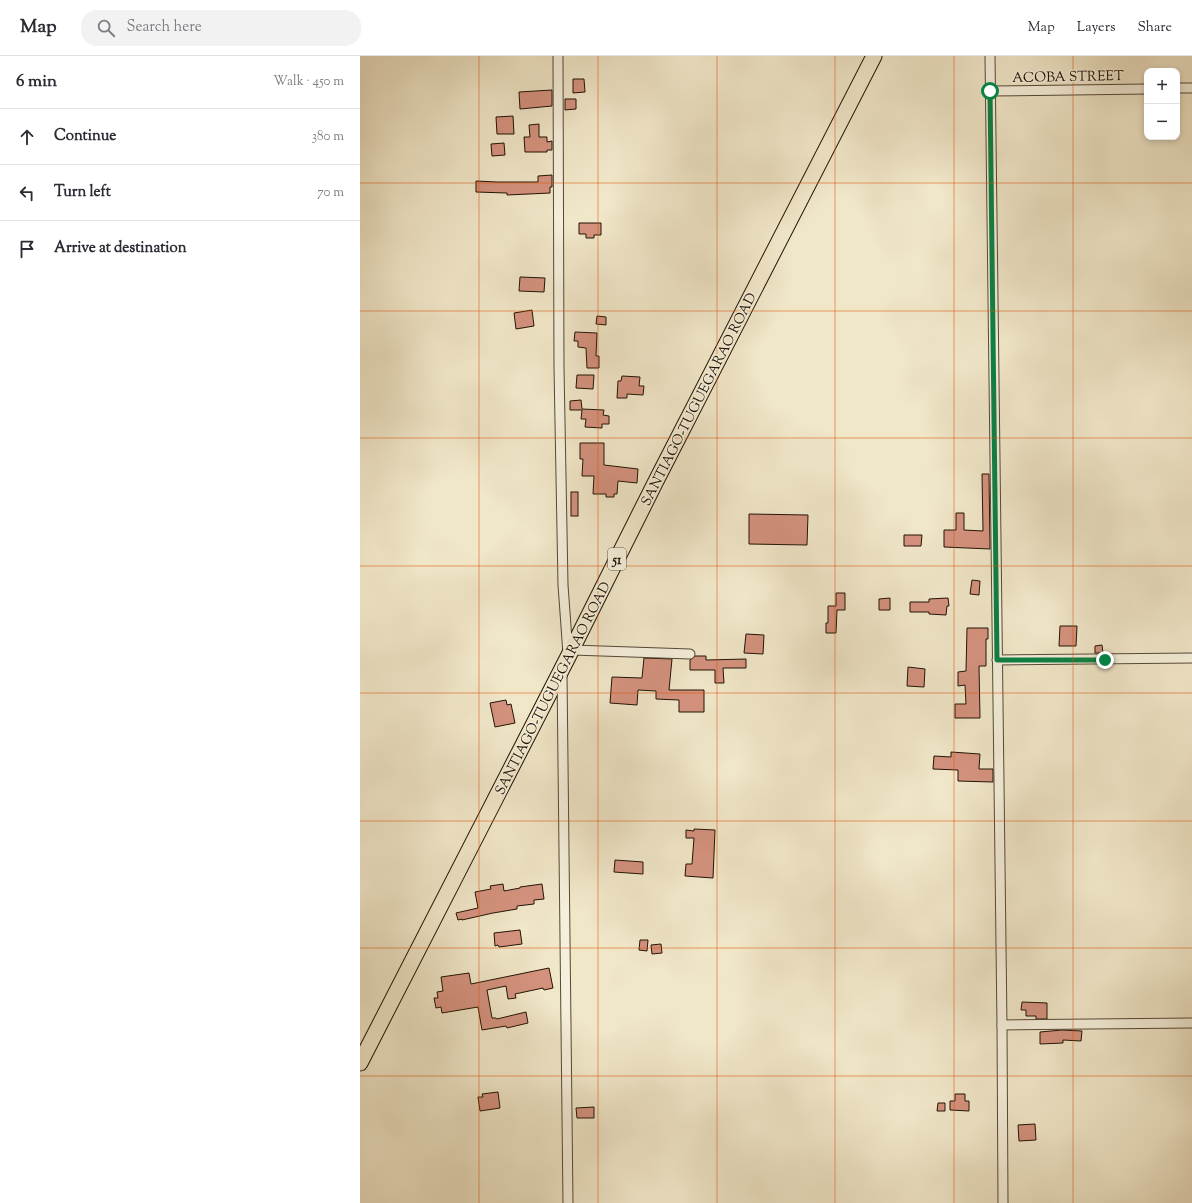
<!DOCTYPE html>
<meta charset="utf-8">
<style>
body{margin:0;font-family:"Sorts Mill Goudy",serif;background:#f2f2f3;color:#2b2b33}
.controls{position:absolute;right:12px;top:12px;display:grid;overflow:hidden;border-radius:8px;box-shadow:0 2px 6px #0003}
.controls button{width:36px;height:36px;display:grid;place-items:center;padding:0;border:0;border-bottom:1px solid #e1e1e2;background:#fff;color:#2b2b33;font:20px sans-serif}
.stop{position:absolute;width:12px;height:12px;margin:-9px;border:3px solid #0b8043;border-radius:50%;background:#fff}
.stop.end{background:#0b8043;border-color:#fff;box-shadow:0 1px 4px #0008}
.list{margin:0;padding:0;list-style:none}
h2{display:flex;justify-content:space-between;align-items:center;height:52px;margin:0;padding:0 16px;font-size:17px}
h2 small{font-size:13px;font-weight:400;color:#7c7c81}
.list li{display:grid;grid-template-columns:26px 1fr auto;gap:12px;align-items:center;box-sizing:border-box;height:56px;padding:0 16px;border-top:1px solid #e1e1e2}
.list b{display:block;font-size:15px;white-space:nowrap}
.list em{font-size:13px;font-style:normal;color:#7c7c81}
.icon{flex:none;width:22px;height:22px;fill:none;stroke:currentColor;stroke-width:2;stroke-linecap:round;stroke-linejoin:round}
.map{position:relative;flex:none;width:832px;height:1147px;overflow:hidden}
header{display:flex;align-items:center;gap:24px;box-sizing:border-box;height:56px;padding:0 20px;background:#fff;border-bottom:1px solid #e1e1e2}
header strong{font-size:19px}
nav{display:flex;gap:22px;margin-inline-start:auto;font-size:14px}
.search{width:280px;height:36px;background:#f2f2f3;display:flex;align-items:center;gap:10px;box-sizing:border-box;padding:0 14px;border-radius:16px;color:#7c7c81;font-size:15px}
main{display:flex}
aside{flex:1;background:#fff}
.map>svg:first-child{display:block}
</style>
<header>
<strong>Map</strong>
<div class="search"><svg class="icon" aria-label="search" viewBox="0 0 24 24"><circle cx="10" cy="10" r="6"/><path d="M15 15l6 6"/></svg>Search here</div>
<nav><a>Map</a><a>Layers</a><a>Share</a></nav>
</header>
<main>
<aside>
<h2>6 min<small>Walk · 450 m</small></h2>
<ul class="list">
<li><svg class="icon" aria-label="ahead" viewBox="0 0 24 24"><path d="M12 20V5M6 11l6-6 6 6"/></svg><div><b>Continue</b></div><em>380 m</em></li>
<li><svg class="icon" aria-label="left" viewBox="0 0 24 24"><path d="M17 20v-9H6M10 6l-5 5 5 5"/></svg><div><b>Turn left</b></div><em>70 m</em></li>
<li><svg class="icon" aria-label="arrive" viewBox="0 0 24 24"><path d="M6 21V4h12l-3 4 3 4H6"/></svg><div><b>Arrive at destination</b></div></li>
</ul>
</aside>
<div class="map">
<svg width="832" height="1147" viewBox="0 0 832 1147">
<rect width="100%" height="100%" fill="#f0e6c8"/>
<filter id="stains"><feTurbulence type="fractalNoise" baseFrequency=".005" numOctaves="4"/><feColorMatrix values="0 0 0 0 .2 0 0 0 0 .09 0 0 0 0 .02 0 0 0 .5 -.17"/></filter>
<radialGradient id="worn" r=".72"><stop offset=".6" stop-color="#630" stop-opacity="0"/><stop offset="1" stop-color="#630" stop-opacity=".3"/></radialGradient>
<!-- building -->
<g fill="#d4927e" stroke="#211304">
<polygon points="213,23 224,23 225,36 213,37"/>
<polygon points="192,34 192,50 160,53 159,36"/>
<polygon points="205,43 216,43 216,53 205,54"/>
<polygon points="153,60 154,78 137,78 136,61"/>
<polygon points="179,68 179,81 187,81 187,86 192,85 192,94 187,94 187,96 165,96 164,81 170,81 169,69"/>
<polygon points="144,87 145,99 132,100 131,88"/>
<polygon points="192,119 192,131 190,131 190,137 147,139 147,137 116,136 116,125 137,126 178,126 178,120"/>
<polygon points="219,167 241,167 241,179 234,179 234,182 226,182 226,178 219,178"/>
<polygon points="160,221 185,222 184,236 159,235"/>
<polygon points="172,254 174,270 156,273 154,257"/>
<polygon points="237,260 246,261 246,269 236,268"/>
<polygon points="215,276 237,277 236,300 239,300 239,312 227,312 226,292 218,291 218,285 214,285"/>
<polygon points="217,319 234,319 233,333 216,332"/>
<polygon points="262,320 280,321 279,330 284,330 283,339 267,338 267,342 257,342 258,325 261,325"/>
<polygon points="221,344 222,353 244,354 243,359 249,360 249,368 242,368 242,372 225,371 226,363 221,363 222,354 210,354 210,345"/>
<polygon points="220,387 244,387 244,409 278,413 277,427 258,425 257,438 254,438 254,441 246,441 246,438 233,438 234,420 222,420 223,403 220,403"/>
<polygon points="622,418 629,418 630,493 584,491 584,474 596,474 596,457 604,457 604,474 623,475"/>
<rect x="211" y="436" width="7" height="24"/>
<polygon points="389,458 448,459 447,489 389,488"/>
<polygon points="544,479 562,479 561,490 544,490"/>
<polygon points="612,524 620,525 619,539 610,538"/>
<polygon points="476,537 485,537 485,554 477,554 476,577 466,577 466,567 468,567 468,550 476,550"/>
<polygon points="530,542 530,554 519,554 519,543"/>
<polygon points="588,542 589,550 587,550 586,559 569,558 569,556 550,556 550,546 569,546 569,543"/>
<polygon points="700,570 717,570 716,590 699,590"/>
<polygon points="607,572 628,572 628,583 626,583 626,610 619,610 620,662 595,662 595,648 606,648 605,629 598,630 598,616 606,615"/>
<polygon points="386,578 404,579 403,598 384,597"/>
<polygon points="742,589 743,597 735,597 735,590"/>
<polygon points="335,600 346,600 346,604 386,603 386,612 363,612 364,627 355,627 355,614 330,614 330,604"/>
<polygon points="284,602 312,603 309,634 344,634 344,656 319,656 319,644 296,643 296,635 278,634 277,649 250,647 252,621 282,622"/>
<polygon points="548,611 565,613 564,631 547,630"/>
<polygon points="146,644 147,649 151,648 155,667 135,671 130,647"/>
<polygon points="591,696 620,698 619,713 633,713 633,726 598,725 598,714 573,713 574,700 591,701"/>
<polygon points="334,773 355,774 353,822 325,820 326,808 332,808 334,782 326,782 326,774 334,775"/>
<polygon points="255,804 283,806 283,818 254,816"/>
<polygon points="143,828 144,835 160,832 160,831 182,828 184,843 174,844 174,848 157,850 157,853 133,857 102,864 102,863 98,864 96,857 118,852 115,836 131,833 130,830"/>
<polygon points="160,874 162,888 139,891 138,889 135,890 134,877"/>
<polygon points="280,884 288,884 287,895 279,894"/>
<polygon points="301,888 302,897 292,898 291,889"/>
<polygon points="189,912 193,932 184,934 183,932 155,938 156,942 148,943 146,930 127,934 132,962 136,962 137,963 166,956 168,967 147,972 146,970 122,974 118,951 82,957 81,951 76,952 74,942 78,942 77,936 83,935 81,921 109,917 111,928"/>
<polygon points="662,946 687,947 687,963 676,963 676,960 666,960 666,954 661,954"/>
<polygon points="702,974 722,975 721,985 703,984 703,987 680,988 680,976"/>
<polygon points="138,1036 140,1052 120,1055 118,1041 123,1041 122,1038"/>
<polygon points="595,1038 605,1038 605,1045 609,1045 609,1055 590,1054 590,1045 595,1045"/>
<polygon points="578,1047 585,1047 585,1055 577,1055"/>
<polygon points="234,1051 234,1062 217,1062 216,1052"/>
<polygon points="675,1068 676,1084 659,1085 658,1069"/>
</g>
<g fill="none" stroke-linecap="round" stroke-linejoin="round">
<!-- minor casing -->
<g stroke="#554835" stroke-width="11">
<g id="minor">
<polyline points="198,0 199,311 203,529 208,598"/>
<polyline points="630,0 642,969 643,1147"/>
<polyline points="817,32 832,32"/>
<polyline points="630,35 787,33"/>
<polyline points="212,594 330,598"/>
<polyline points="637,604 832,602"/>
<polyline points="202,618 208,1147"/>
<polyline points="642,969 832,967"/>
</g>
</g>
<!-- trunk casing -->
<g stroke="#211304" stroke-width="17">
<polyline id="trunk" points="0,1007 208,601 295,427 514,0"/>
</g>
<!-- minor -->
<use href="#minor" stroke="#f5efdb" stroke-width="9"/>
<!-- trunk -->
<use href="#trunk" stroke="#f0e6c8" stroke-width="15"/>
</g>
<g fill="none" stroke-linecap="round" stroke-linejoin="round">
<!-- route -->
<polyline stroke="#0b8043" stroke-width="5" points="630,35 637,604 745,604"/>
</g>
<!-- grid -->
<path fill="none" stroke="#de560c" stroke-width="1" stroke-opacity="0.55" d="M119,0V1147M238,0V1147M357,0V1147M475,0V1147M594,0V1147M713,0V1147M0,127H832M0,255H832M0,382H832M0,510H832M0,637H832M0,765H832M0,892H832M0,1020H832"/>
<g text-anchor="middle" stroke-width="3" stroke-linejoin="round" paint-order="stroke">
<!-- shield labels -->
<rect fill="#f5efdb" stroke="#615544" stroke-width="1" x="248" y="492" width="18" height="22" rx="3"/>
<g font-size="13" font-weight="bold" fill="#211304">
<text x="257" y="508">51</text>
</g>
<!-- street labels -->
<g font-size="14" fill="#211304" stroke="#f5efdb">
<text transform="translate(708 20) rotate(-1)" y="5">ACOBA STREET</text>
<text transform="translate(338 343) rotate(-63)" y="5">SANTIAGO-TUGUEGARAO ROAD</text>
<text transform="translate(192 632) rotate(-63)" y="5">SANTIAGO-TUGUEGARAO ROAD</text>
</g>
</g>
<rect width="100%" height="100%" filter="url(#stains)"/>
<rect width="100%" height="100%" fill="url(#worn)"/>
</svg>
<div class="controls">
<button>+</button>
<button>−</button>
</div>
<div class="stop" style="left:630px;top:35px"></div>
<div class="stop end" style="left:745px;top:604px"></div>
</div>
</main>
